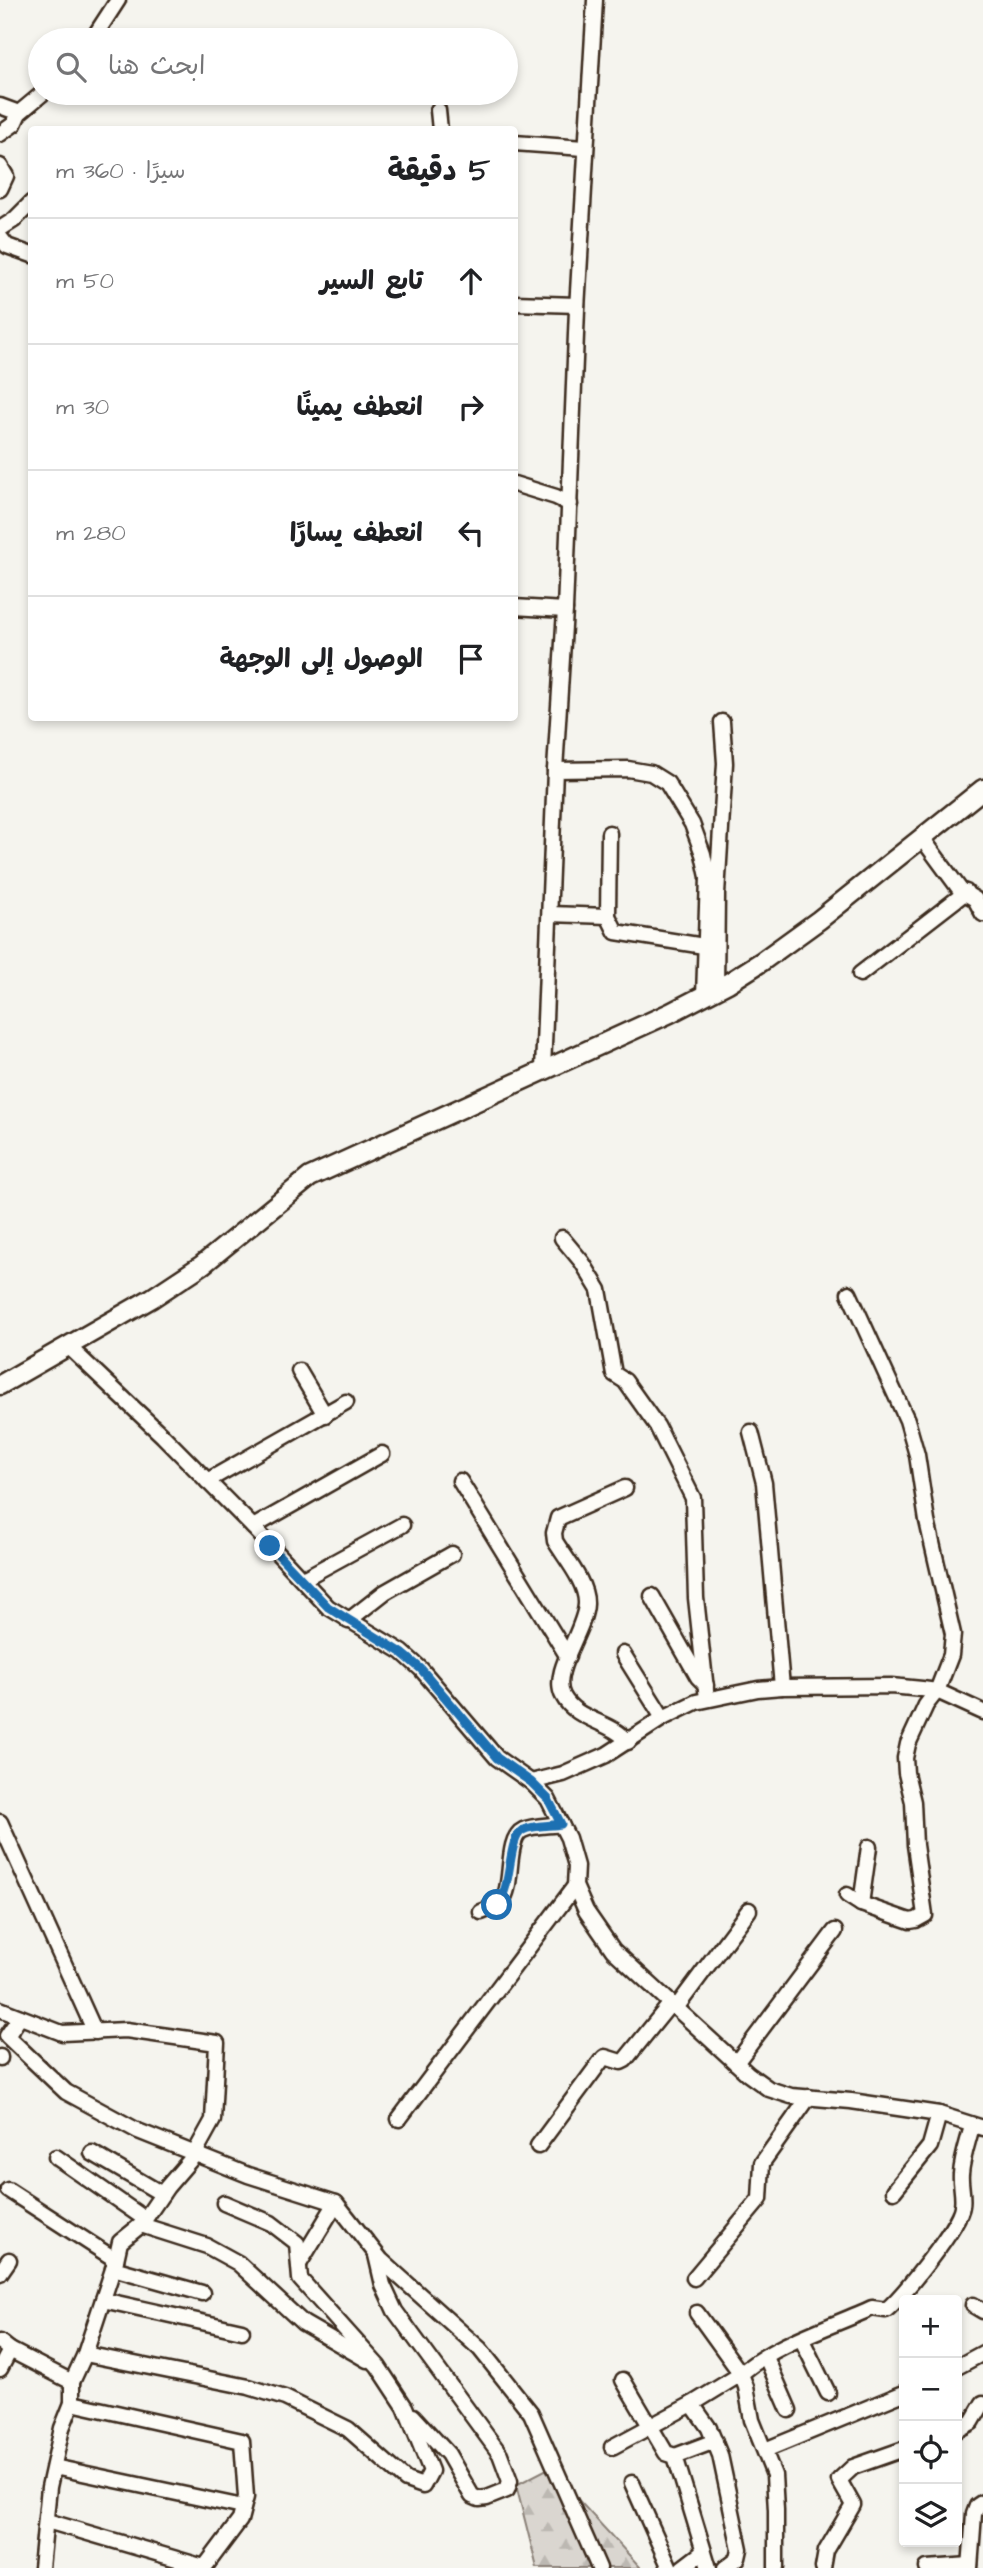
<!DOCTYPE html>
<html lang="ar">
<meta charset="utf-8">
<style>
body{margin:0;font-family:"Architects Daughter","Playpen Sans Arabic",sans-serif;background:#f2f2f2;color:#202124;direction:rtl}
.controls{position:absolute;right:21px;bottom:21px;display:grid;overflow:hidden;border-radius:7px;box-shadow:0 4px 10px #0003}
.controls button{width:63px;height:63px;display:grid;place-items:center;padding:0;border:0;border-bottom:2px solid #e0e0e0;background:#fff;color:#202124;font:35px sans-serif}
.stop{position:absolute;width:21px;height:21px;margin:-16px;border:5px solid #1f6fb2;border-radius:50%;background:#fff}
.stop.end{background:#1f6fb2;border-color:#fff;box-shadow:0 2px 7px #0008}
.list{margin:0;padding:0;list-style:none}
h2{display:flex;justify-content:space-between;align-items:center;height:91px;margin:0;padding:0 28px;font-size:30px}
h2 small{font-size:23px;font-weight:400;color:#757577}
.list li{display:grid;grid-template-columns:46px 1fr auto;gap:21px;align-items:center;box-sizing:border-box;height:126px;padding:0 28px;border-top:2px solid #e0e0e0}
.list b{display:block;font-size:26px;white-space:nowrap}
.list em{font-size:23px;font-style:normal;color:#757577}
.icon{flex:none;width:38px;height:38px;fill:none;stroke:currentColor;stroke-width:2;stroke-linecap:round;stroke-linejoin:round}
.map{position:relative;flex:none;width:983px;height:2568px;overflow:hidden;direction:ltr}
.search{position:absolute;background:#fff;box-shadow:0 4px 10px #0003;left:28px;top:28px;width:490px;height:77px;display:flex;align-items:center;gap:18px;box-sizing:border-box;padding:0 24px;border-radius:38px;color:#757577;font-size:26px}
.panel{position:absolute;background:#fff;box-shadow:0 4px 10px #0003;left:28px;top:126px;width:490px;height:595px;border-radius:7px;direction:rtl}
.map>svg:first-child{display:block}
</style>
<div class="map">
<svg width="983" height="2568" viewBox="0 0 983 2568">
<defs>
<pattern id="forest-firs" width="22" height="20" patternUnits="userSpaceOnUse" patternTransform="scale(1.75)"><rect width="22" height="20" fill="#dad6d0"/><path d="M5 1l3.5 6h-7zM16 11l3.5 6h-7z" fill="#bcb8b2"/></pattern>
</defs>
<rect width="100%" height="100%" fill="#f5f4ee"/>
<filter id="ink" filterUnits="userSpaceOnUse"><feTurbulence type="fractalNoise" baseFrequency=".0143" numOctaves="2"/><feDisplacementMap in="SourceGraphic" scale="14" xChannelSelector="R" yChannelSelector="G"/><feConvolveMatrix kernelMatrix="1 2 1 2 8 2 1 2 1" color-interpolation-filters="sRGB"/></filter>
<g filter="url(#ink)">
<!-- forest -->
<polygon fill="url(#forest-firs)" stroke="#8a8077" stroke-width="2" points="549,2468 641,2568 537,2568 516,2485"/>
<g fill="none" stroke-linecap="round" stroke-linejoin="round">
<!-- minor casing -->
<g stroke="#3b2a1e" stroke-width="19">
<g id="minor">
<polyline points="92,40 118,0"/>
<polyline points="0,106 19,113"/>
<polyline points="438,110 440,130"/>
<polyline points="0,134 14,124 19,113 43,93"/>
<polyline points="514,143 584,148"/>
<polyline points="0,166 6,176 0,189"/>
<polyline points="0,229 14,220 32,202"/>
<polyline points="0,237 7,246 32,255"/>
<polyline points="514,303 577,305"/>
<polyline points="514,484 556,497 570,504"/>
<polyline points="514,607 565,610"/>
<polyline points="555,770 628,769 651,773 667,783 692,824 703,854 708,877 704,996"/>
<polyline points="609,833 608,916 616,932 704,946 712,949"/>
<polyline points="922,838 961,891 975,899 983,914"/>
<polyline points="550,914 608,916"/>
<polyline points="860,974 966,892"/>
<polyline points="716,989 717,894 725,763 722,722"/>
<polyline points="543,1070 555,770 565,610 577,309 595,0"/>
<polyline points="562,1238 582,1262 599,1290 614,1374 625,1381 657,1426 693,1498 696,1598 707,1699"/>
<polyline points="68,1346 163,1436 253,1527 328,1607 402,1652 421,1669 497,1758 531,1782 548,1799 568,1838 576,1866 575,1886 586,1911 613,1950 748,2074 769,2089 791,2096 851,2101 939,2114 983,2128"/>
<polyline points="299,1371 325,1415"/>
<polyline points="751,1432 764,1483 782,1687"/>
<polyline points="207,1481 346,1402"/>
<polyline points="460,1481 568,1657"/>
<path d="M625,1488L558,1518L554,1533L555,1541C565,1558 587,1583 586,1604C585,1631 550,1672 563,1696C576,1721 612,1721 628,1742"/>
<polyline points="253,1527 382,1454"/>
<polyline points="303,1579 402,1525"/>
<polyline points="652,1596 698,1677 706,1685"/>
<polyline points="348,1621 385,1592 452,1554"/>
<polyline points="623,1654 663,1718"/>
<polyline points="531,1782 563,1774 606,1755 663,1718 696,1702 758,1689 782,1687 891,1686 922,1689 937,1691 983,1712"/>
<polyline points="0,1822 95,2032"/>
<polyline points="847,1895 861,1904 910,1921 916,1920 925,1915 915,1845 913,1802 906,1773 905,1758 908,1744 926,1705 937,1691 951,1655 953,1634 927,1521 917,1455 907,1420 849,1293"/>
<polyline points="861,1904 869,1847"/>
<path d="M481,1912C489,1909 499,1906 504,1897C513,1882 506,1838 523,1830C533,1825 550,1826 561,1824"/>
<polyline points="676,2008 749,1910"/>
<polyline points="0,2009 62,2033 126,2030 217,2043 213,2120 192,2158 167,2187 141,2225 120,2242 116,2260"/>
<polyline points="20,2017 7,2036 66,2092 138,2131 248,2175 336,2203 381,2260 480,2349 531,2413 599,2568"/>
<polyline points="0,2058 0,2057"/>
<polyline points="736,2063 835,1931"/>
<polyline points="399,2119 575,1886"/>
<polyline points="538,2146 601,2061 605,2057 621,2062 625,2060 671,2003"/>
<polyline points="92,2153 162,2194"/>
<polyline points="56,2157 145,2219"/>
<polyline points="8,2190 116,2260 85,2354 72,2382"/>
<polyline points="894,2191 930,2146 939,2114"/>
<polyline points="141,2225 207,2246 238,2263 303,2323 367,2360"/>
<polyline points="376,2255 383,2285 395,2311 500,2454 510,2481 507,2490 487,2498 479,2499 472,2496 448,2454 413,2416"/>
<polyline points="299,2264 336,2203"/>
<polyline points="113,2268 202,2293"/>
<polyline points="0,2273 9,2260"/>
<polyline points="694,2278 760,2199 762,2163 809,2097"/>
<polyline points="103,2300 242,2331"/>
<polyline points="973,2305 983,2311"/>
<polyline points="802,2340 828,2393"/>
<polyline points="0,2342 10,2350 0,2369"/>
<polyline points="10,2350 72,2382 72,2403 62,2428 49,2487 41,2568"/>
<polyline points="85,2354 249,2387 285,2398 348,2429 406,2480 423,2486 431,2471 405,2407 378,2366 300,2279 297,2243 271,2223 224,2203"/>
<polyline points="766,2357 789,2410"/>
<polyline points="957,2367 983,2353"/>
<polyline points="623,2380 666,2453 675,2456 709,2568"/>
<polyline points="72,2403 242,2441 246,2497 240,2520 204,2568"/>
<polyline points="692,2404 709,2428 720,2455 740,2549 738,2558 725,2568"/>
<polyline points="957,2430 972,2422 983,2403"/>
<polyline points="612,2447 692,2404 741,2374 697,2313"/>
<polyline points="765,2450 904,2393"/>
<polyline points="675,2456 715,2441"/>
<polyline points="54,2467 243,2507"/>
<polyline points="632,2483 670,2568"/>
<polyline points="47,2521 204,2567"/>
<polyline points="682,2568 703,2552"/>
<path d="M776,2568V2510L774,2475L752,2420L746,2387L741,2374C772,2345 833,2326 872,2308L886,2310C902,2297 960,2225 962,2206C964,2196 960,2184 961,2174C962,2158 968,2142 972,2126"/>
<polyline points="823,2568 826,2551 853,2505 839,2480 853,2467 904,2449"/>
<polyline points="927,2568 970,2565"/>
<polyline points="970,2568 974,2514 977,2506 983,2502"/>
</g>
</g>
<!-- major casing -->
<g stroke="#3b2a1e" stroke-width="23">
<polyline id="major" points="0,1385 152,1298 202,1265 310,1177 670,1013 728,983 761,962 819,920 983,789"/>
</g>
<!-- minor -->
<use href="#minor" stroke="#fdfcf7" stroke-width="14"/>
<!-- major -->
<use href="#major" stroke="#fdfcf7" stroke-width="18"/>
</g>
</g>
<g fill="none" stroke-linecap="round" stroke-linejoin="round" filter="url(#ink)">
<!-- route -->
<path stroke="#1f6fb2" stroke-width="9" d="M270,1546L328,1607L402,1653L421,1669L497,1758L531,1782L548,1799L561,1824C550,1826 533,1825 523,1830C507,1838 513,1887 497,1905"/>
</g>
</svg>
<div class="controls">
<button>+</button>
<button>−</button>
<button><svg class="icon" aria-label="locate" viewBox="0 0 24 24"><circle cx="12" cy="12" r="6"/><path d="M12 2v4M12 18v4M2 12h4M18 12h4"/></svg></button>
<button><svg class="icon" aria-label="layers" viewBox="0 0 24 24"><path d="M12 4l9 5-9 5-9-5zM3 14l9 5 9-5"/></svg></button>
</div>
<div class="stop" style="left:497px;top:1905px"></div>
<div class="stop end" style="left:270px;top:1546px"></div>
<div class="search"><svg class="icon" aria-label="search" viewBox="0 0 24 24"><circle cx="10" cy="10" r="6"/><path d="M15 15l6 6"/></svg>ابحث هنا</div>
<section class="panel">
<h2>5 دقيقة<small>سيرًا · 360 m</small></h2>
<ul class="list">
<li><svg class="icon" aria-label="ahead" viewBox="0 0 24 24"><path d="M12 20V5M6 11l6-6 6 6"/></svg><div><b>تابع السير</b></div><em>50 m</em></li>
<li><svg class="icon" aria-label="right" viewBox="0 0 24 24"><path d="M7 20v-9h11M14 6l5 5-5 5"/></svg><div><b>انعطف يمينًا</b></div><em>30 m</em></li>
<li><svg class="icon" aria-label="left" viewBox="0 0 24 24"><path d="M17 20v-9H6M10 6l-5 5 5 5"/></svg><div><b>انعطف يسارًا</b></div><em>280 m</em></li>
<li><svg class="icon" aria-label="arrive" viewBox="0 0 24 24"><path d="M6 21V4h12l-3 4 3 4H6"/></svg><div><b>الوصول إلى الوجهة</b></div></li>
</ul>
</section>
</div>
